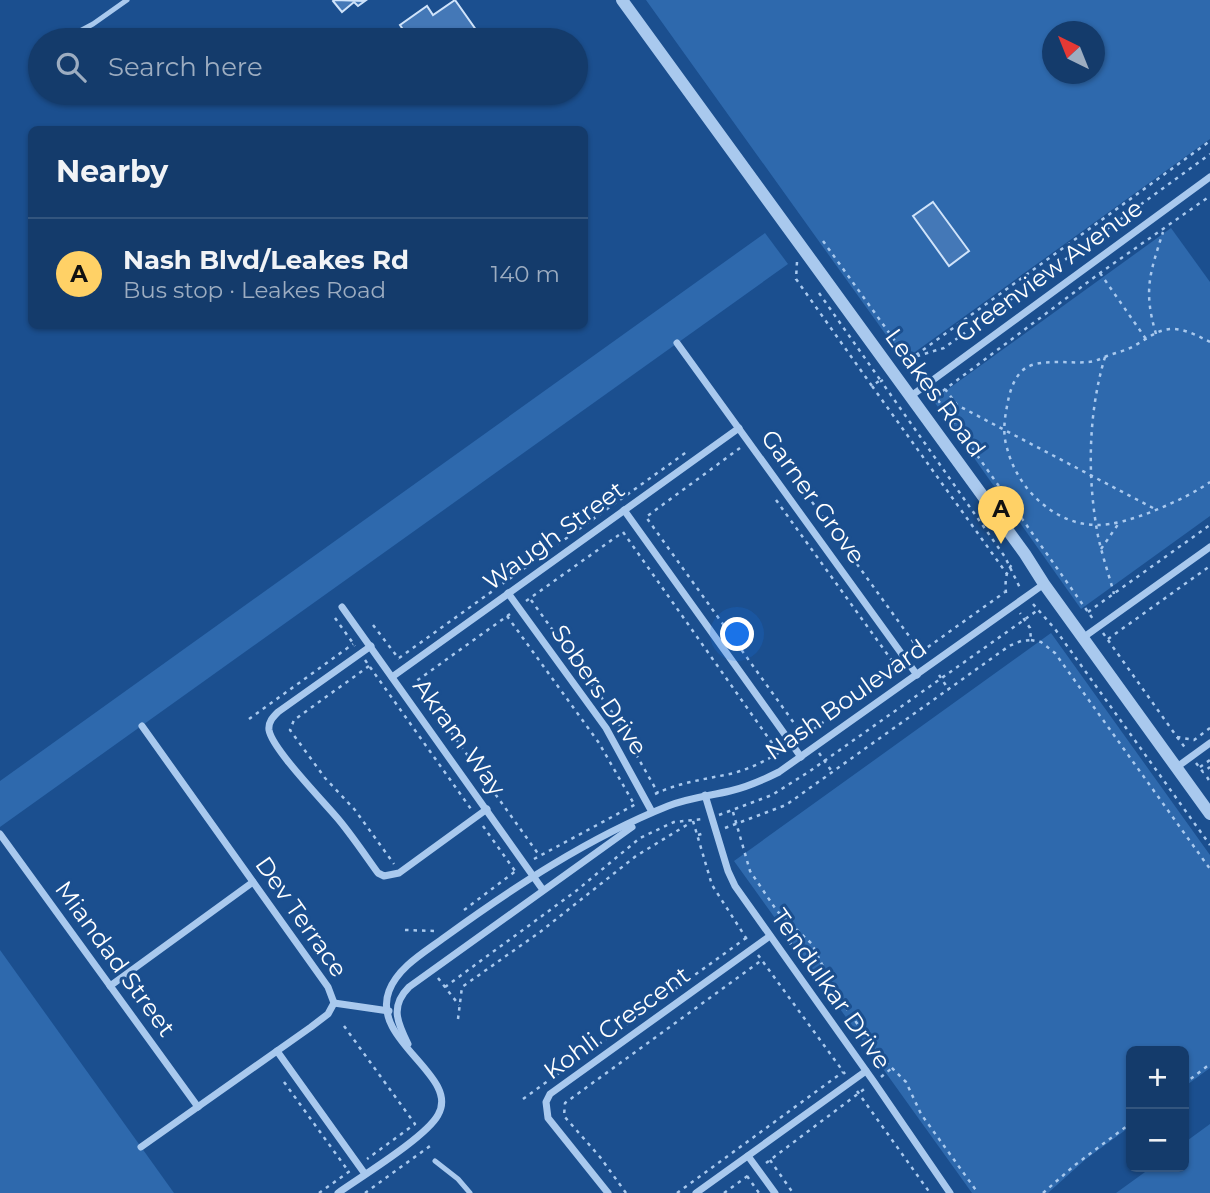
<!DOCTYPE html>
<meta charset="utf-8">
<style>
body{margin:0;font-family:Montserrat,sans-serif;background:#1d4271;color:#f1f3f6}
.controls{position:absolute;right:21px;bottom:21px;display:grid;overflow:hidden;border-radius:10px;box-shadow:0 2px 5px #0004}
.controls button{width:63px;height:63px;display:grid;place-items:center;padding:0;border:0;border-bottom:2px solid #33557e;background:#143b6b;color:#f1f3f6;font:35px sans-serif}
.compass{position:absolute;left:1042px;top:21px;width:63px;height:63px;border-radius:50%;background:#143b6b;box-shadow:0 2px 5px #0004;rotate:317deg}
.you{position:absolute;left:738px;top:635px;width:24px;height:24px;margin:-18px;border:5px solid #fff;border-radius:50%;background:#1a73e8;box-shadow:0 0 0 10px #1a73e833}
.badge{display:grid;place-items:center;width:46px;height:46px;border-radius:50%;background:#ffd166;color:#111;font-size:23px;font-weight:700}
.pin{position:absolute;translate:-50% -58px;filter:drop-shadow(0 2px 4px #0008)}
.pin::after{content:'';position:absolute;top:37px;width:24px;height:21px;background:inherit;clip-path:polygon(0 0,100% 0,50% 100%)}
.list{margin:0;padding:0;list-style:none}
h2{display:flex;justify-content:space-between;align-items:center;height:91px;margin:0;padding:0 28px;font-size:30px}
h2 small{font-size:23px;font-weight:400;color:#9dadc1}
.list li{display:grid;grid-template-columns:46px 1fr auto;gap:21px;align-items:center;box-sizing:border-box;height:112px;padding:0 28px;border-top:2px solid #33557e}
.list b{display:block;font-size:26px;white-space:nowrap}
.list p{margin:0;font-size:23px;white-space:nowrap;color:#9dadc1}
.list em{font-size:23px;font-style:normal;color:#9dadc1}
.icon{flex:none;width:38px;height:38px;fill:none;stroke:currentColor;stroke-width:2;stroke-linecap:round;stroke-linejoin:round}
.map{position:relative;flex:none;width:1210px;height:1193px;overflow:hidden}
.search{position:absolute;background:#143b6b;box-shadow:0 2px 5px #0004;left:28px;top:28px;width:560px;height:77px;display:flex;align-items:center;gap:18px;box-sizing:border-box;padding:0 24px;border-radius:38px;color:#9dadc1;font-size:26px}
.panel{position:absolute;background:#143b6b;box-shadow:0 2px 5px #0004;left:28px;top:126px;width:560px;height:203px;border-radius:10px}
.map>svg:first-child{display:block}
</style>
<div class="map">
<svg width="1210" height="1193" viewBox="0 0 1210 1193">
<rect width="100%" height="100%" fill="#1b4f8f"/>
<!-- green -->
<g fill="#2e69ad" fill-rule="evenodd">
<path d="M646,0H1210V139L904,360ZM1052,32H1094V74H1052Z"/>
<polygon points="1171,228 1210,282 1210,516 1081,609 933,400"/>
<polygon points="765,233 788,264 0,827 0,781"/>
<polygon points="1051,633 1210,855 1210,1068 1184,1087 1184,1051 1131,1051 1131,1126 1086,1159 1048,1193 972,1193 734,861"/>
<polygon points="0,950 174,1193 0,1193"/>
<polygon points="1210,1124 1210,1193 1116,1193 1152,1167 1184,1167 1184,1143"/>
</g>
<!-- building -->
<g fill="#4478b7" stroke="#cfe3fa" stroke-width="2">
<polygon points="455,0 479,34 470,40 410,40 400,25 427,6 433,15"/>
<polygon points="333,1 334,0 365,1 358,6 354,2 342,12"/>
<polygon points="933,202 969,251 949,266 913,216"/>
</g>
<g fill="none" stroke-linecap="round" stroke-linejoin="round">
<!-- path -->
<g stroke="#a9c9ee" stroke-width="2.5" stroke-dasharray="3.5 5" stroke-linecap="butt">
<polyline points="823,241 921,377"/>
<polyline points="797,262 796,279 872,386 879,381"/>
<polyline points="1100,273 1146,339"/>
<polyline points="819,293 881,381"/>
<path d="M1156,334C1143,290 1150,273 1163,232"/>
<path d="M1210,342C1198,336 1184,328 1170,329C1156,330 1144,341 1132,347C1124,351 1115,353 1107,356C1100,359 1094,362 1087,362C1068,364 1034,357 1021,372C1014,379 1010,391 1008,401C1005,416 1002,432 1007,448C1017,488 1054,525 1097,525C1126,526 1186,499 1210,482"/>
<polyline points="916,355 1210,141"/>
<path d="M1105,357C1088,413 1087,478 1098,536C1102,555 1109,575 1114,594"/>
<polyline points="903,366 914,357 944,348 1210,154"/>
<polyline points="883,380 881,381 1005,557 1020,588"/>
<polyline points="872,386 1007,574"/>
<polyline points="945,389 957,405 1153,508"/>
<polyline points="933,393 1093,619"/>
<polyline points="936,396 1100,273 1210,196"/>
<polyline points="740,448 646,517 799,730 805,734"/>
<polyline points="807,495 922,654"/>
<polyline points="776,500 898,669"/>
<polyline points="623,532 779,753"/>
<polyline points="1101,549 1119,523"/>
<path d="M1006,593C1005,583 1005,569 1015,562"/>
<polyline points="531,600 612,712 658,793"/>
<polyline points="526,601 623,532"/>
<polyline points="1033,604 1055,629 1210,845"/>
<polyline points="1088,612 1210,525"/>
<polyline points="510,614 415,682 539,855"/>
<polyline points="507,616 599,743 634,804"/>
<polyline points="335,618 355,646"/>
<polyline points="373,625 399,659"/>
<polyline points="1103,633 1177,737 1194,740 1210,728"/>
<polyline points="1108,639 1210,566"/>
<polyline points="1031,640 1041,642 1055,653 1210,869"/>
<polyline points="914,657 1005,592"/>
<polyline points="399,658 688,451"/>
<polyline points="365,660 471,809"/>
<polyline points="369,666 294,720 290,730 325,778 355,810 394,864"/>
<polyline points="939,675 949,690"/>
<polyline points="249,719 353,644"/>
<polyline points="1177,737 1186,749"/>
<polyline points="800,739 900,667"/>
<polyline points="819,753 833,773"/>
<polyline points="1196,763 1203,772 1210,767"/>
<polyline points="1200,767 1210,760"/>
<polyline points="1207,777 1210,782"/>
<path d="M655,794C680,782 707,779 734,773C751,768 768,760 783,750"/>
<polyline points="733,812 750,871 777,911 812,944 836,993 878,1054 906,1082 921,1114 978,1193"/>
<polyline points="719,815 772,795 810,771 1038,610"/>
<polyline points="693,821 712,885 748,941"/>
<polyline points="483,826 515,871"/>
<polyline points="725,828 786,805 1009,646 1021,641 1031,640 1030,628 1020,613"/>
<polyline points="698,835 705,833"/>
<polyline points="534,859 636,804"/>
<polyline points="464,910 517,870"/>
<polyline points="405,930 436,931"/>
<polyline points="789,944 801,935"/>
<polyline points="758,955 845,1074"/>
<polyline points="438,978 459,1005"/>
<polyline points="445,987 576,891 640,838 674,822 703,819"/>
<polyline points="458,1019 462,987 540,932 636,856 690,823"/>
<polyline points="344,1026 415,1124 367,1159"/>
<polyline points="881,1077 892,1068"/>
<polyline points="284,1082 349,1172"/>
<polyline points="1184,1084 1210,1064"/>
<polyline points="857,1091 930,1193"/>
<polyline points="523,1099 746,938"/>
<polyline points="770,1160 793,1193"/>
<polyline points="766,1163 867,1087"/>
<polyline points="747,1176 759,1193"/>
<polyline points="319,1193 350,1171"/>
<polyline points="365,1193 430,1146"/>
<polyline points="626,1193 600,1157 564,1116 565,1103 762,960"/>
<polyline points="677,1193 843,1072"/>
<polyline points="724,1193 749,1175"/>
<polyline points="1043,1193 1075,1165 1131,1123"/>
</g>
<!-- service -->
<g stroke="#a9c9ee" stroke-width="5">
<polyline points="63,40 93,24 127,0"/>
<polyline points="435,1161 458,1179 470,1193"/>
</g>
<!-- minor -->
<g stroke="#a9c9ee" stroke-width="7">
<polyline points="677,343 917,675"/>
<polyline points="911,396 1210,177"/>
<polyline points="624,510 801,757"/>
<polyline points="508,593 606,728 652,812"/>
<polyline points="342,607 543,890"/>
<polyline points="1084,637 1210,547"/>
<path d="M371,646L278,712C273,717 268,722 269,730C272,749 325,803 339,820C353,837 365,855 378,873L384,876L399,873L487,809"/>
<polyline points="392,677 739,428"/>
<polyline points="1177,767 1210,743"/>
<polyline points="705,795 728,871 735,886 874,1082 950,1193"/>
<polyline points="0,834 198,1107"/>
<polyline points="110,986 253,882"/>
<polyline points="334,1003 389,1011"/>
<path d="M408,1044C397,1022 390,1006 409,987L632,827"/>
<polyline points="277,1051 365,1174"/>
<polyline points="141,1147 311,1027 328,1014 334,1003 328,987 142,726"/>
<polyline points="748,1156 775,1193"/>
<path d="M338,1193C362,1176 426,1137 438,1115C461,1076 370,1041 389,991C398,967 425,952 445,937C514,887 588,838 668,806C688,798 709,796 730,791C747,787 763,780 779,772L1044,584"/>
<polyline points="608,1193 548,1118 546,1102 550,1094 770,936"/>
<polyline points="696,1193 866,1071"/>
</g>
<!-- tertiary -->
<path stroke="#a9c9ee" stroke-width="12" d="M622,0C756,185 892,369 1025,554L1044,584L1210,814"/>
</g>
<g text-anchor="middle" stroke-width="6" stroke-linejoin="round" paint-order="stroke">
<!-- street labels -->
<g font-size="24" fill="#fff" stroke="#1b4f8f">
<text transform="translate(1049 271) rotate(-36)" y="8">Greenview Avenue</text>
<text transform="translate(935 393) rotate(54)" y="8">Leakes Road</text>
<text transform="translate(813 497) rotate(54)" y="8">Garner Grove</text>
<text transform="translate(554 536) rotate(-36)" y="8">Waugh Street</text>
<text transform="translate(599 690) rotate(56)" y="8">Sobers Drive</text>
<text transform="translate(846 700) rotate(-35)" y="8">Nash Boulevard</text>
<text transform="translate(459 737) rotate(54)" y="8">Akram Way</text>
<text transform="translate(301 917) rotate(55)" y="8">Dev Terrace</text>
<text transform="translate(115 959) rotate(54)" y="8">Miandad Street</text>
<text transform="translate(831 989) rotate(55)" y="8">Tendulkar Drive</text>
<text transform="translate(617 1023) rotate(-36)" y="8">Kohli Crescent</text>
</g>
</g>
</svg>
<div class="controls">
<button>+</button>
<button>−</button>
</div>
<svg class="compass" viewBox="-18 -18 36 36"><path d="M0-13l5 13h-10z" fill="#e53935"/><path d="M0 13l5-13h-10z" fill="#9dadc1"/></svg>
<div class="you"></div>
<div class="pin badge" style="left:1001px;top:544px">A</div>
<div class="search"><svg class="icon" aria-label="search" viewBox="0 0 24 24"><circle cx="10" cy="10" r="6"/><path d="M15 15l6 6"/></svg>Search here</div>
<section class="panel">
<h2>Nearby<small></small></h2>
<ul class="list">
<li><span class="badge">A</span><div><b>Nash Blvd/Leakes Rd</b><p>Bus stop · Leakes Road</p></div><em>140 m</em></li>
</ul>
</section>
</div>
